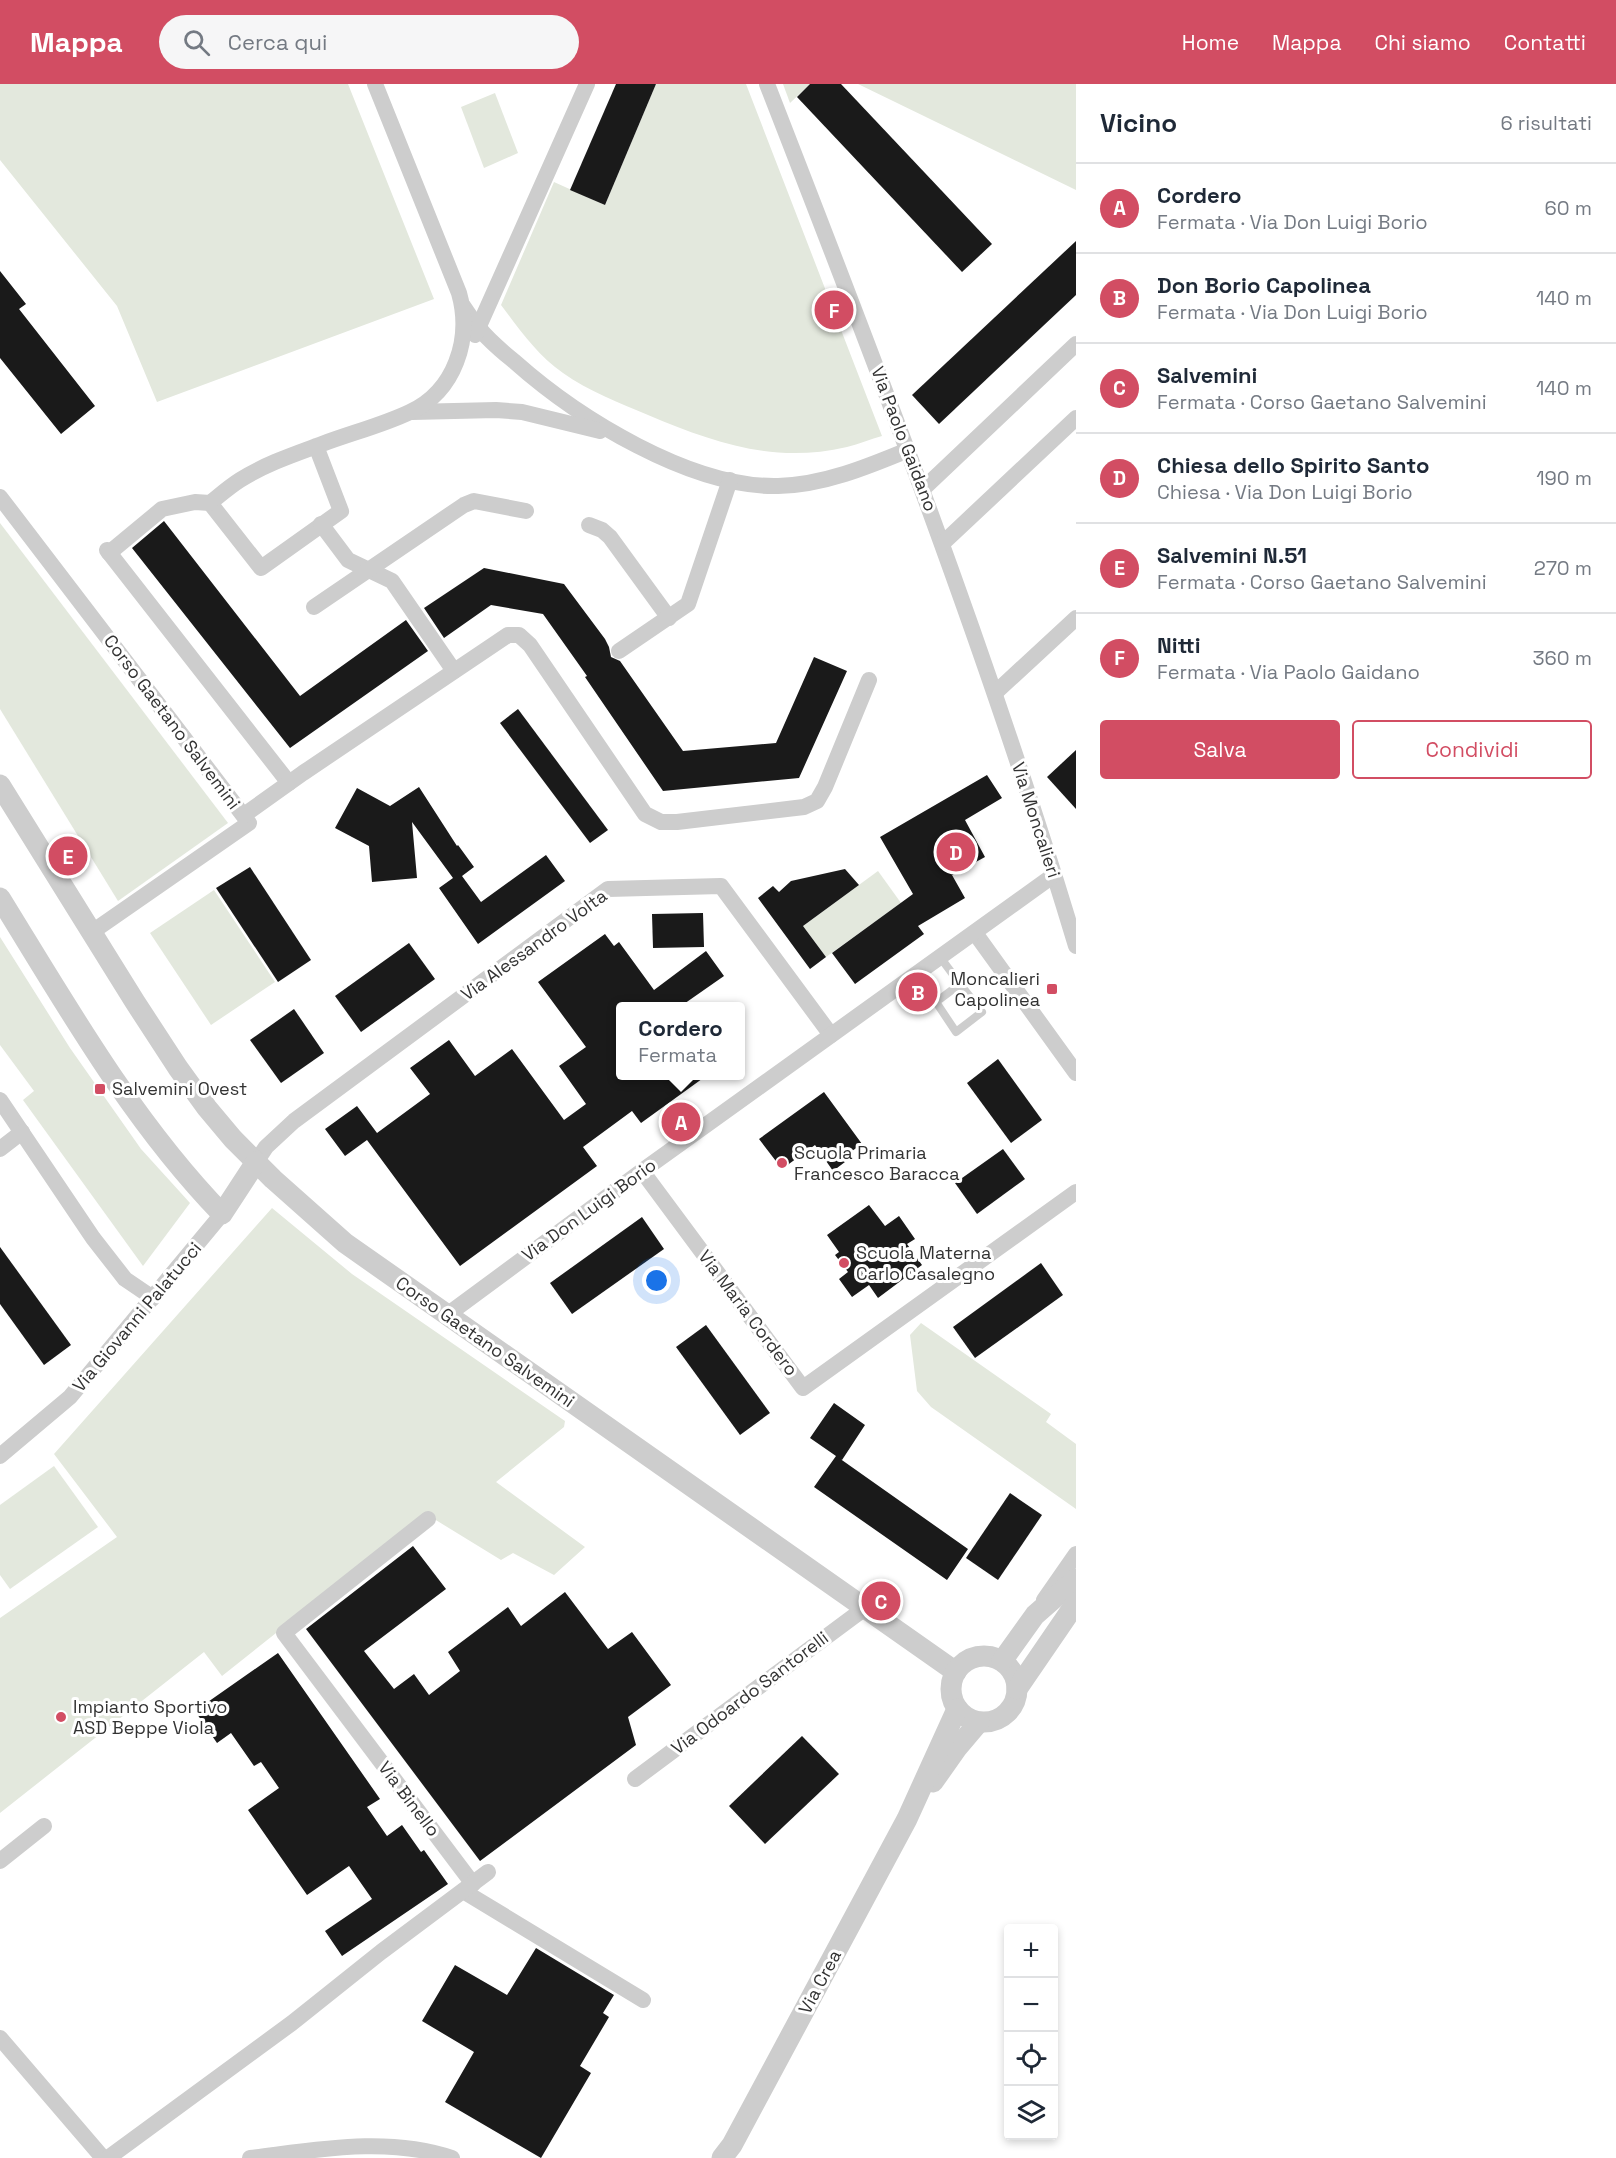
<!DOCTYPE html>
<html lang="it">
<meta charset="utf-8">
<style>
body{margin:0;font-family:"Space Grotesk",sans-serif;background:#f6f6f7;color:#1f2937}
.controls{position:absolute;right:18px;bottom:18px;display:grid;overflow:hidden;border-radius:6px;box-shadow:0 3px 9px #0003}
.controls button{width:54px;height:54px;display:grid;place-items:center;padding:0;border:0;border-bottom:2px solid #e0e1e3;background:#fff;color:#1f2937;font:30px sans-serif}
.you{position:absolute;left:657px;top:1197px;width:21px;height:21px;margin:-15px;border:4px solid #fff;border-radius:50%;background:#1a73e8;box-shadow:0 0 0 9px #1a73e833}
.badge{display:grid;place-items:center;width:39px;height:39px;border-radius:50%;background:#d24d63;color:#fff;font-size:20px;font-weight:700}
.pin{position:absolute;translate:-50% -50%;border:3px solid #fff;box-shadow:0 2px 6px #0006}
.popup{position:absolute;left:616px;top:918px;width:129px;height:78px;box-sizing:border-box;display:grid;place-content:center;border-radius:6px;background:#fff;filter:drop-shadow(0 2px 4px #0005);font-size:20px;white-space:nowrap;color:#747a83}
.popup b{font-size:22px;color:#1f2937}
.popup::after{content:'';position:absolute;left:50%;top:100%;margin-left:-12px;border:12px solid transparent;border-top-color:#fff}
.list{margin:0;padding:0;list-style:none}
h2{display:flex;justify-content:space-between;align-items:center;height:78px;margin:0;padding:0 24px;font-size:26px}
h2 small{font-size:20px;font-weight:400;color:#747a83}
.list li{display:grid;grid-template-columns:39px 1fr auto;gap:18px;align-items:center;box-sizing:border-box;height:90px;padding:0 24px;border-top:2px solid #e0e1e3}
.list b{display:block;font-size:22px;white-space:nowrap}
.list p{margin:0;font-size:20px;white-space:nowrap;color:#747a83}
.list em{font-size:20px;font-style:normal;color:#747a83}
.actions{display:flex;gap:12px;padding:18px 24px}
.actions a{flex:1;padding:14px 0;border:2px solid #d24d63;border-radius:6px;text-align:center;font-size:21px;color:#d24d63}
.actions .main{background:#d24d63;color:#fff}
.icon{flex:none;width:33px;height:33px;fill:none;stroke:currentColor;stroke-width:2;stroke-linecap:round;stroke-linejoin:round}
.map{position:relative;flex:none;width:1076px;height:2074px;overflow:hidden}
header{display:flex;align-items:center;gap:36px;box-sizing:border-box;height:84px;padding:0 30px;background:#d24d63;color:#fff}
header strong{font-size:28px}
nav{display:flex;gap:33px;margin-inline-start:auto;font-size:21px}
.search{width:420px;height:54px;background:#f6f6f7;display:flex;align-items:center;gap:15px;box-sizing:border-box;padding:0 21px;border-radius:33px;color:#747a83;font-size:22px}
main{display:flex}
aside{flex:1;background:#fff}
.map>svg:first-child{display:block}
</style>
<header>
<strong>Mappa</strong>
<div class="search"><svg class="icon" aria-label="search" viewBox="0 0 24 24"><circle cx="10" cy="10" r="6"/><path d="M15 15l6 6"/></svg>Cerca qui</div>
<nav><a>Home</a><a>Mappa</a><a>Chi siamo</a><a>Contatti</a></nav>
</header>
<main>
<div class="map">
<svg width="1076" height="2074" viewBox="0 0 1076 2074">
<rect width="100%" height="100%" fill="#fff"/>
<!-- green -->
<g fill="#e3e8dd">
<polygon points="0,0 348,0 434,215 157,318 117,222 0,76"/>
<path d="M656,0H746L882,352C871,355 859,360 847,363C774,380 715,359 648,331C620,319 588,307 563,289C537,271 520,246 501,221L554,98L605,121Z"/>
<polygon points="783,0 810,0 790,19"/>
<polygon points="858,0 1076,0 1076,106"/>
<polygon points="495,9 518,69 484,84 461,23"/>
<polygon points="0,439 228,739 118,817 0,625"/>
<polygon points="878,787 901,819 826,873 803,842"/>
<polygon points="214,806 275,898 211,941 150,849"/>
<polygon points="0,853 70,964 141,1065 190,1119 143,1182 23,1016 34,1007 0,961"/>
<polygon points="272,1124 352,1190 565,1337 564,1343 496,1398 585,1463 554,1491 513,1469 501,1476 426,1430 222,1592 204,1568 0,1729 0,1534 117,1453 54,1370"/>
<polygon points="921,1239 1051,1330 1046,1338 1076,1360 1076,1425 931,1323 917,1307 910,1251"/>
<polygon points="54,1382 98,1443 10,1505 0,1491 0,1421"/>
</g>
<!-- building -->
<g fill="#1a1a1a">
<polygon points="616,0 656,0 605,121 570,106"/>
<polygon points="810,0 841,0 992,160 962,188 797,13"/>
<polygon points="1076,157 1076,211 939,340 912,311"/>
<polygon points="0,187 26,220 19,225 95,322 61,350 0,274"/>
<polygon points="164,437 300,612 406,536 428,567 290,664 132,464"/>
<polygon points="484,484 564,500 605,555 609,563 611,573 620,577 683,667 776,659 814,573 847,587 799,694 663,707 585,593 587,592 543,530 491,521 444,554 424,524"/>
<polygon points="518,625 608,746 590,759 500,639"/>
<polygon points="1076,666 1076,725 1047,693"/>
<polygon points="987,691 1002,714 965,736 985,773 952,791 965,814 918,842 924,850 855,900 832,869 913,810 880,753"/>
<polygon points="419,703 457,762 458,761 474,783 462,792 481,818 546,771 565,797 478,860 439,804 453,794 412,738 417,794 372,798 369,762 335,744 357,704 390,722"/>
<polygon points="250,783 311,876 278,898 216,804"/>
<polygon points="845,785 859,801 803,842 826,873 810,885 758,814 773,802 779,808 791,797"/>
<polygon points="703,829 704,863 653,864 652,830"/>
<polygon points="605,850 614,862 619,858 654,906 706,867 724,892 681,922 621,922 621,992 706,992 641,1039 632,1027 583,1063 597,1082 460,1182 367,1056 345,1072 325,1045 357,1022 377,1049 430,1010 410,984 449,956 475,992 512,965 564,1036 586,1020 559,982 586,963 538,898"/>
<polygon points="409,859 435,895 361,948 335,912"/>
<polygon points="294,925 324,969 281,999 250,956"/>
<polygon points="998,975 1042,1036 1011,1059 967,999"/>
<polygon points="824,1008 862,1060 842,1074 845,1078 833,1087 815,1061 782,1085 759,1055"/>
<polygon points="1003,1065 1025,1095 977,1130 955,1099"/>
<polygon points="869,1121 885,1142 899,1132 915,1155 907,1160 922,1181 878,1214 869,1201 852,1213 839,1195 848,1188 835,1171 839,1168 827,1151"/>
<polygon points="642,1133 664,1165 572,1230 550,1199"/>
<polygon points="0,1163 71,1261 44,1281 0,1220"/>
<polygon points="1041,1179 1063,1211 975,1274 953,1243"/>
<polygon points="706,1241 770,1329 740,1351 676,1263"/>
<polygon points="834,1319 865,1341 842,1376 839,1374 968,1465 947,1496 814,1403 836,1372 810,1354"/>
<polygon points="1010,1409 1042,1431 998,1496 966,1474"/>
<polygon points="413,1462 446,1505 364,1567 394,1605 414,1590 429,1611 460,1587 448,1568 508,1523 521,1542 565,1508 608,1565 632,1548 671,1601 628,1633 636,1661 480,1777 306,1545"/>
<polygon points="278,1569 380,1715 367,1723 387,1752 402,1741 421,1768 424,1766 448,1800 342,1872 325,1847 372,1815 349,1782 307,1811 248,1726 279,1704 261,1678 254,1682 231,1649 217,1659 195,1627"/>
<polygon points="802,1652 839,1690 765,1760 729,1722"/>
<polygon points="536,1864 614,1911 603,1929 609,1933 580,1982 591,1989 541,2074 445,2018 474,1968 422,1937 455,1881 507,1911"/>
</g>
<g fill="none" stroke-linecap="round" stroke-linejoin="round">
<!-- service -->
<polyline stroke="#cdcdcd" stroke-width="8" points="940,873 960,900 936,918 956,948 982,928 960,900"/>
<!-- minor -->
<g stroke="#cdcdcd" stroke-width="16">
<path d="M767,0C878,285 988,569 1076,862"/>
<path d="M463,222C468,229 473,237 479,244C489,257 503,268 515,278C578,334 691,404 778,402C823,401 867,383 908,366"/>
<polyline points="475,251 587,0"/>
<polyline points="412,328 496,326 522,328 600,347"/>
<path d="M316,362L341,427L261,484L210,419C220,411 229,403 240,396C265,380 295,370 322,360C351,349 383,341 410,328C455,307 472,255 459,209L375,0"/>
<polyline points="923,405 1076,260"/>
<polyline points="0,413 249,739 92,848"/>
<polyline points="321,440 348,476 392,497 454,587"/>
<polyline points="589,441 602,446 610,453 669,534"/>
<polyline points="943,459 1076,334"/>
<polyline points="107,466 289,699"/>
<polyline points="109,469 162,425 195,418 210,419"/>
<polyline points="314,523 464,421 474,417 526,427"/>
<polyline points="619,567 688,520 730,396"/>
<polyline points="995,609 1076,534"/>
<polyline points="244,731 303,689 508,551 519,551 530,561 645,730 661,738 677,738 804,723 817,717 825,703 869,596"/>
<polyline points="975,849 1076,989"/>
<polyline points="0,1016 93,1154 125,1195 153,1214"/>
<polyline points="0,1065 22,1048"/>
<polyline points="256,1078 266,1063 294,1037 608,805 721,802 831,951"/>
<polyline points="642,1087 803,1304 1076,1108"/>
<polyline points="447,1231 642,1087 1054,791"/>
<polyline points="0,1372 70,1313 222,1130"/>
<polyline points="428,1435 284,1549 473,1800"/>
<polyline points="1044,1516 1076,1470"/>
<polyline points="635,1695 865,1524"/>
<polyline points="0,1777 44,1742"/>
<polyline points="463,1807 643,1916"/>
<polyline points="0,1954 103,2074"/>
<polyline points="108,2074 292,1939 381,1868 488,1788"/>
<path d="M250,2074C316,2066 387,2052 452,2074"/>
</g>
<!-- tertiary -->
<g stroke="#cdcdcd" stroke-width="21">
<polyline points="0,701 135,918 178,984 207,1024 233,1055 273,1095 345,1159 956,1588"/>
<path d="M0,814C68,924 132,1037 222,1130L256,1078"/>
<circle cx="984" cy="1605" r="33"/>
<polyline points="1002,1577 1035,1531 1076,1495"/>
<polyline points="1017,1605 1076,1519"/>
<polyline points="933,1698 957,1664 979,1638"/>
<polyline points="722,2074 732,2061 907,1735 957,1625"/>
</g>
</g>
<!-- markers -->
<g fill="#d24d63" stroke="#fff" stroke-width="2">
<rect x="1046" y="899" width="12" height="12" rx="3"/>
<rect x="94" y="999" width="12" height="12" rx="3"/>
<circle cx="782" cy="1079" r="6"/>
<circle cx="844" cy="1179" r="6"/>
<circle cx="61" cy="1633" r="6"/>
</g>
<g text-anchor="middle" stroke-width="6" stroke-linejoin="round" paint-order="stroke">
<!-- street labels -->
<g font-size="18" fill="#333" stroke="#fff">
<text transform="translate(904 355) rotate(69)" y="6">Via Paolo Gaidano</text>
<text transform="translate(172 638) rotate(53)" y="6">Corso Gaetano Salvemini</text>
<text transform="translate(1036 736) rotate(72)" y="6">Via Moncalieri</text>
<text transform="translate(534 861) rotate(-36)" y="6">Via Alessandro Volta</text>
<text transform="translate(589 1126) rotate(-36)" y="6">Via Don Luigi Borio</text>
<text transform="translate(748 1229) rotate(53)" y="6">Via Maria Cordero</text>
<text transform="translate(137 1233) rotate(-50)" y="6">Via Giovanni Palatucci</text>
<text transform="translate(485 1258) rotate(35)" y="6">Corso Gaetano Salvemini</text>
<text transform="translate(750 1609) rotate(-37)" y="6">Via Odoardo Santorelli</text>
<text transform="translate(409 1715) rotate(53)" y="6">Via Binello</text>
<text transform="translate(820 1898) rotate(-62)" y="6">Via Crea</text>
</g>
<!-- poi labels -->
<g font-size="18" fill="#333" stroke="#fff" text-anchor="start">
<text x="1040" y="901" text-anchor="end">Moncalieri<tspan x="1040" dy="21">Capolinea</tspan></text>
<text x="112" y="1011">Salvemini Ovest</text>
<text x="794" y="1075">Scuola Primaria<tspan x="794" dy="21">Francesco Baracca</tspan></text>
<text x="856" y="1175">Scuola Materna<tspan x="856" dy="21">Carlo Casalegno</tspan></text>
<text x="73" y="1629">Impianto Sportivo<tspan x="73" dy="21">ASD Beppe Viola</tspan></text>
</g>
</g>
</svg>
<div class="controls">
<button>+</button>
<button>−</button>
<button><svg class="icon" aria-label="locate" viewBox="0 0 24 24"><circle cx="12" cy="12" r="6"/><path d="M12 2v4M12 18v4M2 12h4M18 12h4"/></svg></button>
<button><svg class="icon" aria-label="layers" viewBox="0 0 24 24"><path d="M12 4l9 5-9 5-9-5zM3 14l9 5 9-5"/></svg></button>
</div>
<div class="you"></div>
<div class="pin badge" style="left:681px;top:1038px">A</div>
<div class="popup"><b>Cordero</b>Fermata</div>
<div class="pin badge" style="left:918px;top:908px">B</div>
<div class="pin badge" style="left:881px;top:1517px">C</div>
<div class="pin badge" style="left:956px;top:768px">D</div>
<div class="pin badge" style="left:68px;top:772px">E</div>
<div class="pin badge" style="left:834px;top:226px">F</div>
</div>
<aside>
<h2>Vicino<small>6 risultati</small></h2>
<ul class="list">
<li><span class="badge">A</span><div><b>Cordero</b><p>Fermata · Via Don Luigi Borio</p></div><em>60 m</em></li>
<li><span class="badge">B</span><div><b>Don Borio Capolinea</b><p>Fermata · Via Don Luigi Borio</p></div><em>140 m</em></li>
<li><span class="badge">C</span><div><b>Salvemini</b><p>Fermata · Corso Gaetano Salvemini</p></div><em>140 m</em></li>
<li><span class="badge">D</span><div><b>Chiesa dello Spirito Santo</b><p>Chiesa · Via Don Luigi Borio</p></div><em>190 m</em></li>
<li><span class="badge">E</span><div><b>Salvemini N.51</b><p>Fermata · Corso Gaetano Salvemini</p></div><em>270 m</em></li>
<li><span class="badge">F</span><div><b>Nitti</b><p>Fermata · Via Paolo Gaidano</p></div><em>360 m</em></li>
</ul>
<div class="actions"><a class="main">Salva</a><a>Condividi</a></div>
</aside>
</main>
